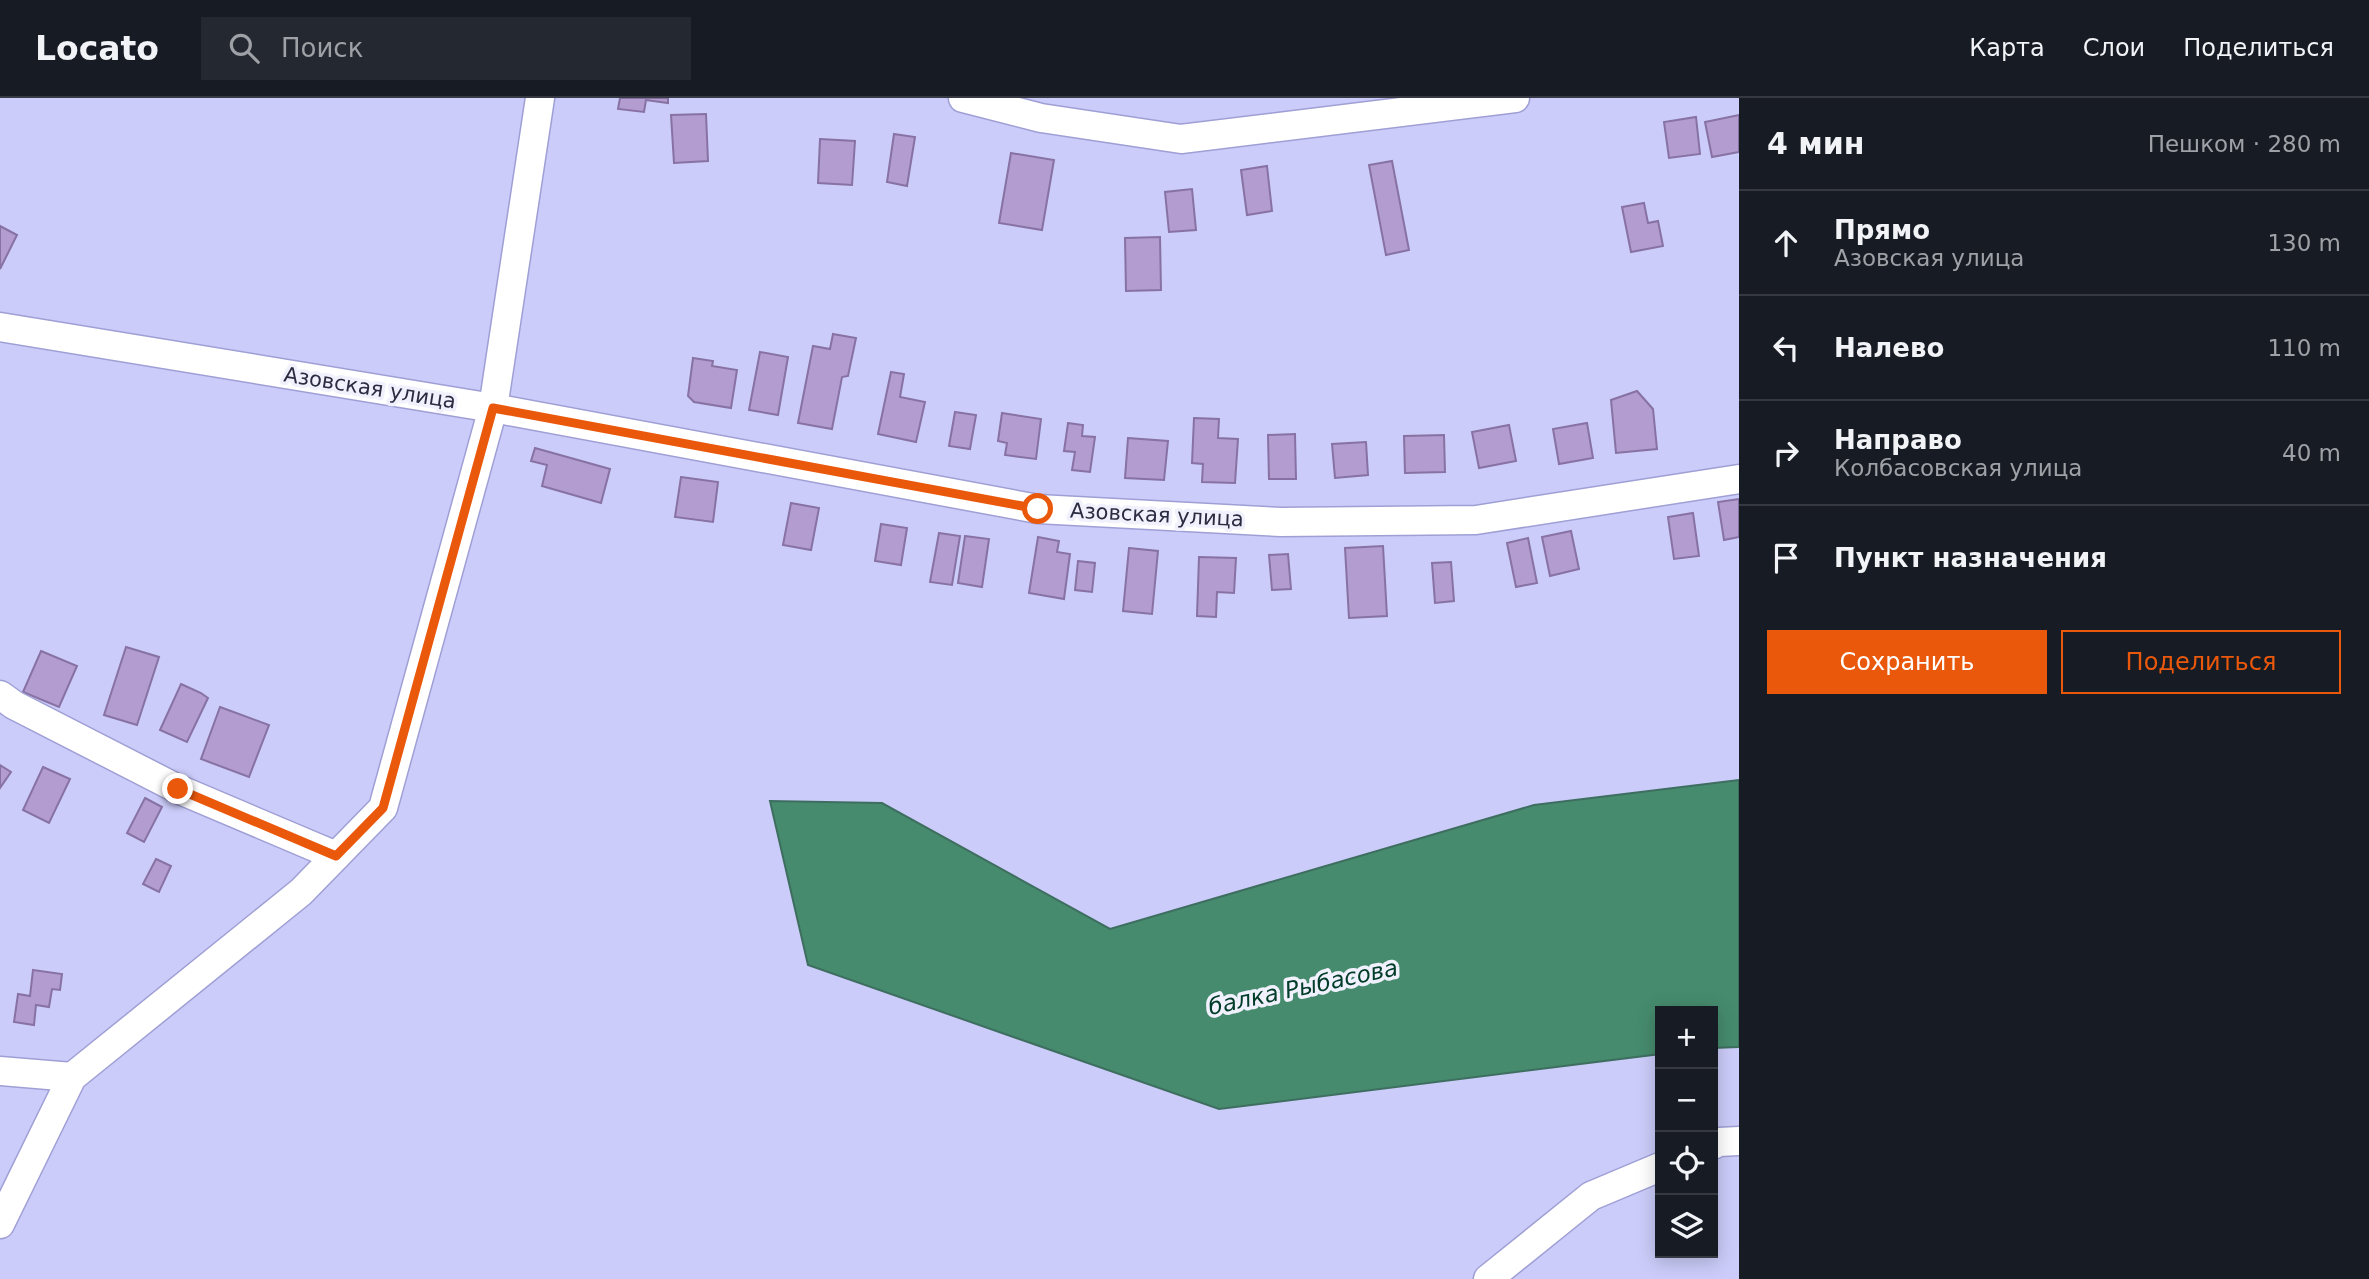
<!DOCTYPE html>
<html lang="ru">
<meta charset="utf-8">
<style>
body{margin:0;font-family:"DejaVu Sans",sans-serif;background:#242831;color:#f1f3f6}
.controls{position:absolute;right:21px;bottom:21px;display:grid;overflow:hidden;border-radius:0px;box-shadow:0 4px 18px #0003}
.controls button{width:63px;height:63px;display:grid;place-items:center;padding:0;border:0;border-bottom:2px solid #363941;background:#171b24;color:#f1f3f6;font:35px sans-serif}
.stop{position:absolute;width:21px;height:21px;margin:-16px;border:5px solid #ea580c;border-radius:50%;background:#fff}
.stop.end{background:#ea580c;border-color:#fff;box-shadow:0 2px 7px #0008}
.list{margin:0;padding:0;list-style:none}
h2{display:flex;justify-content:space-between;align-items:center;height:91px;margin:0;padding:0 28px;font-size:30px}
h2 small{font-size:23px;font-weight:400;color:#9ea1a6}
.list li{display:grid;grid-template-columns:46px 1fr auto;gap:21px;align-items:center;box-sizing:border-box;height:105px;padding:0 28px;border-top:2px solid #363941}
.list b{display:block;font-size:26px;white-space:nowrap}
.list p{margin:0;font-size:23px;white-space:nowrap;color:#9ea1a6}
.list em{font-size:23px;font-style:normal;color:#9ea1a6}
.actions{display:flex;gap:14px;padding:21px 28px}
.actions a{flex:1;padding:16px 0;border:2px solid #ea580c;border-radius:0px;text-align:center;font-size:24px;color:#ea580c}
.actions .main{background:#ea580c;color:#fff}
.icon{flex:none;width:38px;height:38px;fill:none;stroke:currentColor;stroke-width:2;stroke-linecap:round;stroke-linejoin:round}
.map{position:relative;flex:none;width:1739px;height:1181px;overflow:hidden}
header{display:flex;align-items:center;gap:42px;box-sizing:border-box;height:98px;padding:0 35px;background:#171b24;border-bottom:2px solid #363941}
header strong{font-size:33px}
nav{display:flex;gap:38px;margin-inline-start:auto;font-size:24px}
.search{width:490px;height:63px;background:#242831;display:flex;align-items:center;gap:18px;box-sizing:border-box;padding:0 24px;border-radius:0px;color:#9ea1a6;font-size:26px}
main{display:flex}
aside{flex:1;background:#171b24}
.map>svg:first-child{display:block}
</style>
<header>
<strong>Locato</strong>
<div class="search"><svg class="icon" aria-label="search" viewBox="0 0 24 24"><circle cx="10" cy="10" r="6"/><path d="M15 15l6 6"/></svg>Поиск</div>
<nav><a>Карта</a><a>Слои</a><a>Поделиться</a></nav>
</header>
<main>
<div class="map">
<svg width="1739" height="1181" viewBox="0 0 1739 1181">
<rect width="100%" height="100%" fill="#cbccf9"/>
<!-- water -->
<polygon fill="#468b6e" stroke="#3e6e60" stroke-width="2" points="1739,682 1739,949 1713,950 1713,913 1660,913 1660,956 1219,1011 808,867 770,703 882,705 1110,831 1534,707"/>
<!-- building -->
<g fill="#b29cd0" stroke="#8772a3" stroke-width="2">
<polygon points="620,0 668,0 668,5 646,2 644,14 618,11"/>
<polygon points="706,16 708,63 674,65 671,17"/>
<polygon points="1739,17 1739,54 1712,59 1705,24"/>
<polygon points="1696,19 1700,56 1669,60 1664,24"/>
<polygon points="894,36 915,39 907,88 887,84"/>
<polygon points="820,41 855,43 852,87 818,85"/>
<polygon points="1011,55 1054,62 1042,132 999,125"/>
<polygon points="1392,63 1409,152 1386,157 1369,67"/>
<polygon points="1267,68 1272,113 1247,117 1241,72"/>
<polygon points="1192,91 1196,132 1169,134 1165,94"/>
<polygon points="1644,105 1648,125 1658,123 1663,148 1631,154 1622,109"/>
<polygon points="0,128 17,137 0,171"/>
<polygon points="1160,139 1161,192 1126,193 1125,140"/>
<polygon points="833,236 856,240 848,278 842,279 832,331 798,325 813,248 830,251"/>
<polygon points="760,254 788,259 778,317 749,312"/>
<polygon points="693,260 713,263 712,268 737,272 731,310 694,304 688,298"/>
<polygon points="891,274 904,276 900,299 925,304 916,344 878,336"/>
<polygon points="1637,293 1653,311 1657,351 1616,355 1611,302"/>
<polygon points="955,314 976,317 970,351 949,348"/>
<polygon points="1002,315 1041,321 1036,361 1005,357 1007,345 998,343"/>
<polygon points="1194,320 1219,321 1218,340 1238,341 1235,385 1202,384 1203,366 1192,365"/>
<polygon points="1068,325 1083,327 1082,338 1095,339 1090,374 1072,372 1075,354 1064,353"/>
<polygon points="1587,325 1593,360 1559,366 1553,331"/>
<polygon points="1509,327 1516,363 1479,370 1472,334"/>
<polygon points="1295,336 1296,381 1269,381 1268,337"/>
<polygon points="1444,337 1445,374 1405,375 1404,338"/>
<polygon points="1128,340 1168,343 1164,382 1125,380"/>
<polygon points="1366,344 1368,377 1335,380 1332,346"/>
<polygon points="535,350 610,371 601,405 542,388 547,367 531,363"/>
<polygon points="681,379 718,384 713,424 675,419"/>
<polygon points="1739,401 1739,439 1724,442 1718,404"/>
<polygon points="791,405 819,410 811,452 783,447"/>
<polygon points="1693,415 1699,458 1674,461 1668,419"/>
<polygon points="881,426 907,430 901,467 875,463"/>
<polygon points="1571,433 1579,471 1550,478 1542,439"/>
<polygon points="939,435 960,438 952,487 930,484"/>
<polygon points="965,438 989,441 982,489 958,485"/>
<polygon points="1038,439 1059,443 1057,454 1070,456 1064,501 1029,495"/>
<polygon points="1528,440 1537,485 1516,489 1507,445"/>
<polygon points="1383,448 1387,518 1349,520 1345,450"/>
<polygon points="1129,450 1158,453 1152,516 1123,513"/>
<polygon points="1288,456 1291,491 1272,492 1269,457"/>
<polygon points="1199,459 1236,460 1234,495 1217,494 1216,519 1197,518"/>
<polygon points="1078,463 1095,465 1092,494 1075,492"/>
<polygon points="1451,464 1454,503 1435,505 1432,465"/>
<polygon points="126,549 159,559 137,627 104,617"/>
<polygon points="41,553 77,568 59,609 23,594"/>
<polygon points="181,586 201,595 208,600 187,644 160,632"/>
<polygon points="220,609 269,627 249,679 201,661"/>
<polygon points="0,667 11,674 0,690"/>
<polygon points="43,669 70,681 49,725 23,712"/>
<polygon points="145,700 162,709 144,744 127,735"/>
<polygon points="156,761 171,768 159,794 143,786"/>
<polygon points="33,872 62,876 60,892 52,891 49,909 36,907 34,927 14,924 18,896 30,898"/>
</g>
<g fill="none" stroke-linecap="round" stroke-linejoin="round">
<!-- minor casing -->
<g stroke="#9f9fd5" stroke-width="31">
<g id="minor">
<polyline points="963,0 1041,20 1181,41 1515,0"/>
<polyline points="0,229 493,310 1038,411 1281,424 1476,422 1739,381"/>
<polyline points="0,597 14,607 178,691 336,758"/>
<polyline points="0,973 72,979"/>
<polyline points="1713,1047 1719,1044 1739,1043"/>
<polyline points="0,1126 72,979 301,794 383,710 493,310 540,0"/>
<polyline points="1488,1181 1591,1098 1660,1069"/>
</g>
</g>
<!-- minor -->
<use href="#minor" stroke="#fff" stroke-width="28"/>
</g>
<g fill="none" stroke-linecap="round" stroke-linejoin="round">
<!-- route -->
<polyline stroke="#ea580c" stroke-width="9" points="178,691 336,758 383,710 493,310 1038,411"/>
</g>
<g text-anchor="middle" stroke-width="7" stroke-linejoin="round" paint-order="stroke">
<!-- street labels -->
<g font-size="21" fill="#2b2b41" stroke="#f0f1fc">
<text transform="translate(370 290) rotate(9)" y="7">Азовская улица</text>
<text transform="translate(1157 417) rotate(3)" y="7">Азовская улица</text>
</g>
<!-- water labels -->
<g font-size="23" font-style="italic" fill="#003c28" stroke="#f0f1fc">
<text transform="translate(1303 889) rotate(-12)" y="8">балка Рыбасова</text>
</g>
</g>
</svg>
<div class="controls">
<button>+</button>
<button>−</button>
<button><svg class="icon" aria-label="locate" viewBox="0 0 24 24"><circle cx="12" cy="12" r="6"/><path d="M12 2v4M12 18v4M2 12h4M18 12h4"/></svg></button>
<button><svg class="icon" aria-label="layers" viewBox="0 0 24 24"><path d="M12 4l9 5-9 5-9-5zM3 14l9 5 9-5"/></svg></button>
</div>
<div class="stop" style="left:1038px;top:411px"></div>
<div class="stop end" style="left:178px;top:691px"></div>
</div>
<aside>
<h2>4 мин<small>Пешком · 280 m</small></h2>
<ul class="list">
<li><svg class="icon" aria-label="ahead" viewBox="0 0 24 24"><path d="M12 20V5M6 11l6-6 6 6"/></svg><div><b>Прямо</b><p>Азовская улица</p></div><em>130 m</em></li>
<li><svg class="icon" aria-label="left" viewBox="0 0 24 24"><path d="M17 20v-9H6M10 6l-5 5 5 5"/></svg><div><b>Налево</b></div><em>110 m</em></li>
<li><svg class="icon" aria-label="right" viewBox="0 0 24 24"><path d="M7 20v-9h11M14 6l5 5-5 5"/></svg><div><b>Направо</b><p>Колбасовская улица</p></div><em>40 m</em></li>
<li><svg class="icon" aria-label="arrive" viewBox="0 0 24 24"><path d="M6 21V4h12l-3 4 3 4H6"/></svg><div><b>Пункт назначения</b></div></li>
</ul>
<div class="actions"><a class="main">Сохранить</a><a>Поделиться</a></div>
</aside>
</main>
